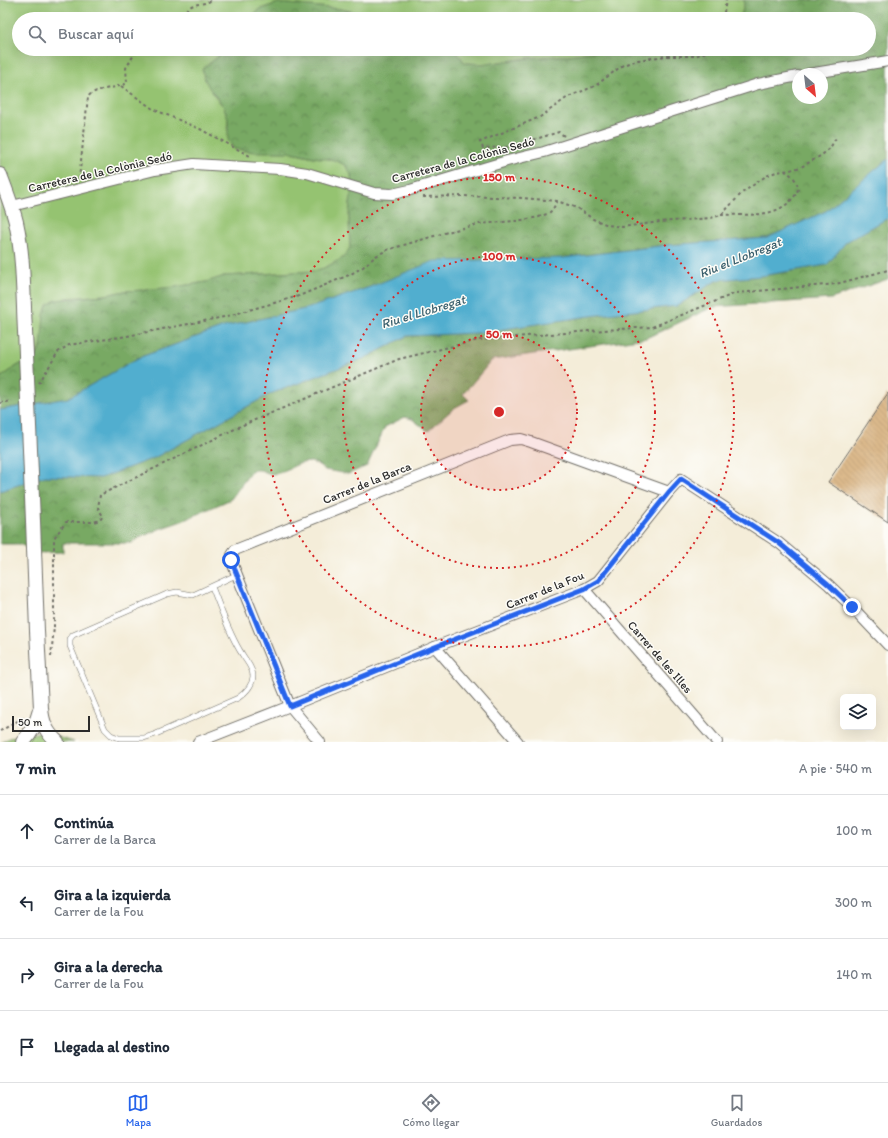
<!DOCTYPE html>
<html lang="es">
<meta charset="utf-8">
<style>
body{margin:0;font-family:Itim,sans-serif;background:#f2f2f3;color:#1f2937}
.controls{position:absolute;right:12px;bottom:12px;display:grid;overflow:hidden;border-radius:6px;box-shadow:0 4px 16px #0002}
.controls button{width:36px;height:36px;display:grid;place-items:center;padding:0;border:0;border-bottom:1px solid #e0e1e3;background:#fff;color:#1f2937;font:20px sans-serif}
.compass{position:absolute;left:792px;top:68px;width:36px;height:36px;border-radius:50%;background:#fff;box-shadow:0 4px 16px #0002;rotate:152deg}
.scale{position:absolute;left:12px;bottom:10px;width:78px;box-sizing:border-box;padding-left:4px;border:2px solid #2b2b2b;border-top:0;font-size:11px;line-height:14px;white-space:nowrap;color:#2b2b2b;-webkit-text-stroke:3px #fdfcf7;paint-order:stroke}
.stop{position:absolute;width:12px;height:12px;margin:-9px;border:3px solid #2563eb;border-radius:50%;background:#fff}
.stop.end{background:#2563eb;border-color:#fff;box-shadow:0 1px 4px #0008}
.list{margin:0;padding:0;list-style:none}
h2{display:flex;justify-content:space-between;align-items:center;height:52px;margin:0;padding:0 16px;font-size:17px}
h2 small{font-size:13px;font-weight:400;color:#747a83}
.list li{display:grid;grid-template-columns:26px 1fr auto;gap:12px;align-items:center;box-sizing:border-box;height:72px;padding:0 16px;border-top:1px solid #e0e1e3}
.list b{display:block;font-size:15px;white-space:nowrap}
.list p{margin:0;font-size:13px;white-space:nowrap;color:#747a83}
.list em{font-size:13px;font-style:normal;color:#747a83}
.icon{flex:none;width:22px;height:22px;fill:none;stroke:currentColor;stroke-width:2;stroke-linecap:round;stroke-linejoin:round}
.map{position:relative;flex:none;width:888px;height:742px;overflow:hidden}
.search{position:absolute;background:#fff;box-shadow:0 4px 16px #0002;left:12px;right:12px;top:12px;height:44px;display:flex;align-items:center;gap:10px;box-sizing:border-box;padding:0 14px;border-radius:22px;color:#747a83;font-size:15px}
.sheet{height:340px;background:#fff}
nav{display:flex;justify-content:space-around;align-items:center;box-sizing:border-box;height:56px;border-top:1px solid #e0e1e3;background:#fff;font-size:11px;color:#747a83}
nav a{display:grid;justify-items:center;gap:2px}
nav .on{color:#2563eb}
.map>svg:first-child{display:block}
</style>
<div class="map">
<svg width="888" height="742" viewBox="0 0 888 742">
<defs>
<pattern id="forest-crowns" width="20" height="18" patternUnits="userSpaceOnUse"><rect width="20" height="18" fill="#78a963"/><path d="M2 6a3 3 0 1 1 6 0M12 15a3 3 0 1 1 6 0" fill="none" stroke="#638a52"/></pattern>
<pattern id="building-back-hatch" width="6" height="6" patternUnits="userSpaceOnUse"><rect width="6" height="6" fill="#dbb98c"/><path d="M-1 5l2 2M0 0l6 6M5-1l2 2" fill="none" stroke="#bc9f79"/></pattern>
</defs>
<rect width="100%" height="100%" fill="#fdfcf7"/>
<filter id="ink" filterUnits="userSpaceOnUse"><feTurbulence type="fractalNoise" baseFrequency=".025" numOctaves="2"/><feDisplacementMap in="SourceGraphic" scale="8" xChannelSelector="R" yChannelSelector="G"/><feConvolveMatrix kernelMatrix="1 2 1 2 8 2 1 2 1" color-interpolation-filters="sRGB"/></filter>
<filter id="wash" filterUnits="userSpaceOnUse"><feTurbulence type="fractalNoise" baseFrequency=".012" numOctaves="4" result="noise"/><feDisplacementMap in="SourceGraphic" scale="16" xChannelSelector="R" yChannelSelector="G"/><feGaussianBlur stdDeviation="0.9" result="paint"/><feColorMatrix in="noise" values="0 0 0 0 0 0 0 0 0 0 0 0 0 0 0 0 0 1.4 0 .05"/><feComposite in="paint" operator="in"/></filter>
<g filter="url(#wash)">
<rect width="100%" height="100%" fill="#f4edd9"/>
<!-- green -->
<g fill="#95c371" stroke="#60774e">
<polygon points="0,0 744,0 744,6 740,19 391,19 340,9 278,3 258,10 250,19 19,19 19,49 228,49 217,57 205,80 216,98 224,107 228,119 227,129 244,151 292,152 314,157 335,160 345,165 351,174 352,185 349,216 350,248 343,258 324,268 314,271 225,276 206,282 175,287 145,290 125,291 105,295 65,298 43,337 41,347 36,355 17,366 0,378"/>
<polygon points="456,49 602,49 593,52 560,56 529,58 486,64 465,63 458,54"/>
<polygon points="41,732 74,742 2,742 9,738"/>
</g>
<!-- forest -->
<g fill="url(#forest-crowns)" stroke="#526a47" fill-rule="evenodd">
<path d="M744,0H888V159L826,211L767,238L667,245L562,258L370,287L309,308L224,327L138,358L68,398L0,410V378L17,366L37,355L41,347L44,315L47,305L56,300L105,295L125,291L145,290L175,287L206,282L225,276L314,271L324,268L343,258L350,248L349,216L352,185L351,174L345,165L335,160L314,157L292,152H255L234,149L228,140V119L224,107L210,89L205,80L202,69L228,49H456L458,54L465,63L486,64L529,58L560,56L593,52L602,49H869V19H740L744,6ZM798,74H822V98H798Z"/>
<polygon points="278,3 340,9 391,19 250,19 258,10"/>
<polygon points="888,218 888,279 831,299 713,307 646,338 492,360 463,394 469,400 454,408 428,431 412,419 405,417 385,427 367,466 348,474 325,470 319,465 311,462 301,463 279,473 271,474 260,470 252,470 231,499 182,521 159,529 137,539 132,543 63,543 63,552 39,553 19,544 0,544 0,491 45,476 101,478 154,458 270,394 365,358 407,336 477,333 590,316 677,306 717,280 761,276 826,265 846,242"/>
</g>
<!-- water -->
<polygon fill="#51aecf" stroke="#3e6c7d" points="888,159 888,218 846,242 827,265 761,276 717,280 677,306 590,316 477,333 407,336 365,358 270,394 154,458 101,478 45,476 0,491 0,410 68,398 138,358 224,327 309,308 370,287 434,261 562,258 667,245 767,238 826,211"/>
<g id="blocks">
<!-- building -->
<polygon fill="url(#building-back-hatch)" points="888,393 888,522 828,482"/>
</g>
</g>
<g filter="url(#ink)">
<use href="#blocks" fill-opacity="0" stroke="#716f68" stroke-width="1"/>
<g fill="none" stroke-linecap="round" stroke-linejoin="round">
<!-- service casing -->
<g stroke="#716f68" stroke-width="6">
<path id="service" d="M212,587C221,609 229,634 242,654C246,661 253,668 253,676C253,686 245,693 238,698L156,734L144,738H119L111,735L105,729L70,646V639L73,635L167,594L177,592L193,595L236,575"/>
</g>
<!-- minor casing -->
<g stroke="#716f68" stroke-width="12">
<g id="minor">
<polyline points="808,74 888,61"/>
<polyline points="12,206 155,170 194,164 280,169 307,173 374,193 392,194 410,190 507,161 544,152 758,84 798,76"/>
<polyline points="584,589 717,742"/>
<polyline points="435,647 518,742"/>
<polyline points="198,742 290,706 435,647 584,589 598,581 669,492 681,479 779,543 828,584 852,607 888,645"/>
<polyline points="320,742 290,706 231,560 232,555 235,550 510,440 521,439 531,442 669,492"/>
</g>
</g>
<!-- secondary casing -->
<g stroke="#716f68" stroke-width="16">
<g id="secondary">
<path d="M0,175C6,191 12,206 16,222C24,258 23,295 25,331"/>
<path d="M33,521L37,631L41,708C42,722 46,732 57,742"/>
<path d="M23,742C32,732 37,723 40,710"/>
</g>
</g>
<!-- path -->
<g stroke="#716f68" stroke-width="2" stroke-dasharray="3 3" stroke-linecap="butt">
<path d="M196,19L186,17L184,12C195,0 201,7 212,0"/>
<polyline points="723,19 726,0"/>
<polyline points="121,86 153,109 200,129 252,157"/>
<polyline points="564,136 559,132 509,147 483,148 480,142 540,117 568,97 595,86 623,65 638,60 666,56 695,56 715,49"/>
<path d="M79,179L88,97C93,88 117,89 127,83L126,68L135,53L140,49"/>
<polyline points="423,197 464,196 523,198 557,201 577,208 593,219 608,225 622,227 660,222 711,218 721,215 742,193 766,176 776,172 790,170 801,167 822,155 830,148 836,138"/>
<path d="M721,215C744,214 775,219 792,199C795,196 798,192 798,188C797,180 791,174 785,171"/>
<polyline points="39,383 58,352 69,345 127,336 224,317 299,296 349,275 363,267 376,256 387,250 451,231 479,224 516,221 539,217 549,213 553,209 557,201"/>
<polyline points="0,403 12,401"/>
<polyline points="51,657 54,627 54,538 66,522 93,522 100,520 103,516 98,508 100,495 243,425 399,359 479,340 589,331 652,327 736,293 836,284 888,270"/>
<polyline points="0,731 25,717"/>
</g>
<!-- service -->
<use href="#service" stroke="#fff" stroke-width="5"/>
<!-- minor -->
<use href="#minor" stroke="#fff" stroke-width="10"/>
<!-- secondary -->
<use href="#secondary" stroke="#fff" stroke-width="14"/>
<!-- secondary-bridge casing -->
<g stroke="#716f68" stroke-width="16" stroke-linecap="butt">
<polyline id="secondary-bridge" points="25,331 33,521"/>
</g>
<!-- secondary-bridge -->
<use href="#secondary-bridge" stroke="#fff" stroke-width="14"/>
</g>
</g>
<g fill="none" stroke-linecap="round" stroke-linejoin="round" filter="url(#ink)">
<!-- route -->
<polyline stroke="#2563eb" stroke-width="5" points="231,560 290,706 435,647 584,589 598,581 669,492 681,479 779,543 828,584 852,607"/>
</g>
<!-- distance rings -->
<circle cx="499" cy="412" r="78" fill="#d62828" fill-opacity=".12"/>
<g fill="none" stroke="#d62828" stroke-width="2" stroke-dasharray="2 4">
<circle cx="499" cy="412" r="78"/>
<circle cx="499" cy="412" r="156"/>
<circle cx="499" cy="412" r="235"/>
</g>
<g text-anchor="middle" stroke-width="3" stroke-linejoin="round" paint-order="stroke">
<!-- street labels -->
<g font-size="12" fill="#2b2b2b" stroke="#fdfcf7">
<text transform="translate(463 160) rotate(-15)" y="4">Carretera de la Colònia Sedó</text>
<text transform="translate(100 172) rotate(-13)" y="4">Carretera de la Colònia Sedó</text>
<text transform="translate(367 483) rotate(-22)" y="4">Carrer de la Barca</text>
<text transform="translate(545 590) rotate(-22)" y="4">Carrer de la Fou</text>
<text transform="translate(660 657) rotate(49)" y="4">Carrer de les Illes</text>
</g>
<!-- water labels -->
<g font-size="13" font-style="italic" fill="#3a5f6d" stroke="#fdfcf7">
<text transform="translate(740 257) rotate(-22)" y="5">Riu el Llobregat</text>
<text transform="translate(423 311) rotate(-17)" y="5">Riu el Llobregat</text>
</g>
</g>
<circle cx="499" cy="412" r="6" fill="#d62828" stroke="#fdfcf7" stroke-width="2"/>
<g font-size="12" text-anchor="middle" font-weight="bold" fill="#d62828" stroke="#fdfcf7" stroke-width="3" stroke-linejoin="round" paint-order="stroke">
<text x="499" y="181">150 m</text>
<text x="499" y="260">100 m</text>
<text x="499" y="338">50 m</text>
</g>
</svg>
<div class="controls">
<button><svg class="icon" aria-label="layers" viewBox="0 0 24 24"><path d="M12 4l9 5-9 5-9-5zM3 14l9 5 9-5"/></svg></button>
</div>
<svg class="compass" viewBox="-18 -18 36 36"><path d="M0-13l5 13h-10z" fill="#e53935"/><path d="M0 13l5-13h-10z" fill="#747a83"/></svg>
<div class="scale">50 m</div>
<div class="stop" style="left:231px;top:560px"></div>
<div class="stop end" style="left:852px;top:607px"></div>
<div class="search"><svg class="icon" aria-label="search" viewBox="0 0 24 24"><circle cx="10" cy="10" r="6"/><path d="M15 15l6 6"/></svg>Buscar aquí</div>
</div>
<section class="sheet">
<h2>7 min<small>A pie · 540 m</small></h2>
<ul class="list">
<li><svg class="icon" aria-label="ahead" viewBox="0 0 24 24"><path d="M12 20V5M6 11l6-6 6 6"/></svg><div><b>Continúa</b><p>Carrer de la Barca</p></div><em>100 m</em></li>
<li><svg class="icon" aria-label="left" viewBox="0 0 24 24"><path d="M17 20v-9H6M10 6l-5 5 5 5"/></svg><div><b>Gira a la izquierda</b><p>Carrer de la Fou</p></div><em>300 m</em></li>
<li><svg class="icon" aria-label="right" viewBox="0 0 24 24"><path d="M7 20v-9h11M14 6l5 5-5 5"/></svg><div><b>Gira a la derecha</b><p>Carrer de la Fou</p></div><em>140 m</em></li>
<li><svg class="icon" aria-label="arrive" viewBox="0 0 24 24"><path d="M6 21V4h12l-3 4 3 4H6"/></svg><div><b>Llegada al destino</b></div></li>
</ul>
</section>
<nav>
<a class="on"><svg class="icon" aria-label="map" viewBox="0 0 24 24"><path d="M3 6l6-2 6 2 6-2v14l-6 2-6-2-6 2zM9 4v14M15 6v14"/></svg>Mapa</a>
<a><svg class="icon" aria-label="directions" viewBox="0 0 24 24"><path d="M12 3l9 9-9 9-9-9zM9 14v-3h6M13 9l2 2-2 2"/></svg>Cómo llegar</a>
<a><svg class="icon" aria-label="saved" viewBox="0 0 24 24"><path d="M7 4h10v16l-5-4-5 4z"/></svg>Guardados</a>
</nav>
